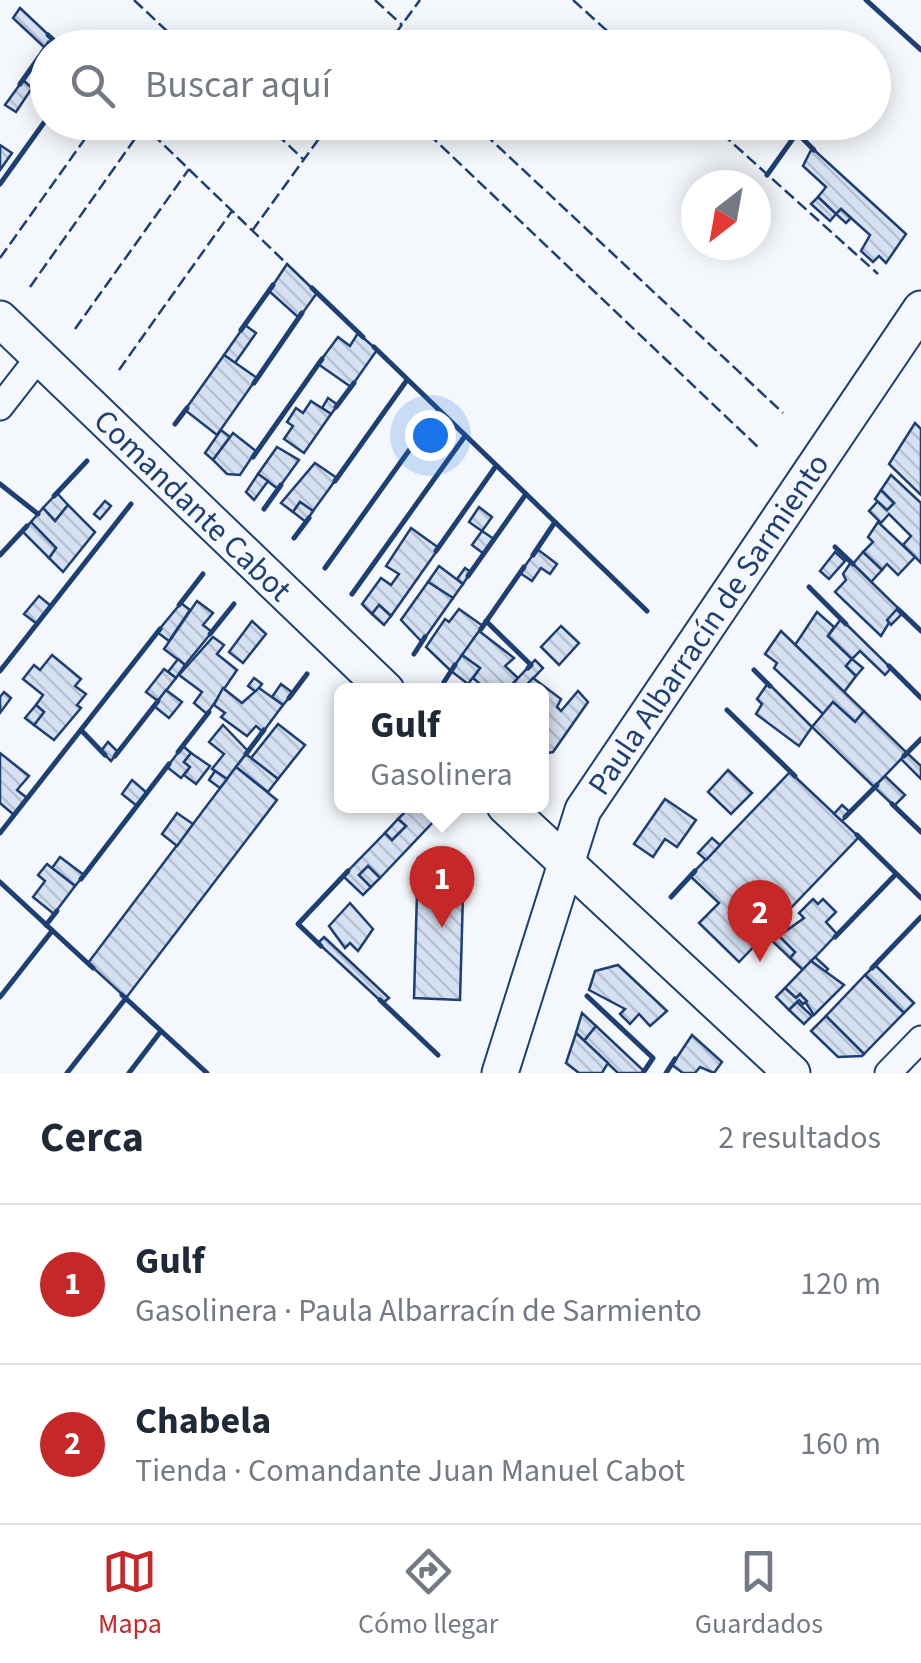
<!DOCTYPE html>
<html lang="es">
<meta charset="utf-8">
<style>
body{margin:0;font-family:"Source Sans 3",sans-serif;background:#f2f2f3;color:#1f2937}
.compass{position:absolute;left:681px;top:170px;width:90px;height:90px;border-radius:50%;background:#fff;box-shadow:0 5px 25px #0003;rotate:211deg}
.you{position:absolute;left:430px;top:435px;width:35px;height:35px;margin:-25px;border:8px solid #fff;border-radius:50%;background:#1a73e8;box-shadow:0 0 0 15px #1a73e833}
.badge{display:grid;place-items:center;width:65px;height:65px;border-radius:50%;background:#c62828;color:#fff;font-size:32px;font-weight:700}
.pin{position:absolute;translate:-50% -82px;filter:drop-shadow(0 2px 5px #0008)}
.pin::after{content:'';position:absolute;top:52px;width:35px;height:30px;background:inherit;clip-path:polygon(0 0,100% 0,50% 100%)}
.popup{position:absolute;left:334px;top:683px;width:215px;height:130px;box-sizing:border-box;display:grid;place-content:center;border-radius:15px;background:#fff;filter:drop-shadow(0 2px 8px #0005);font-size:32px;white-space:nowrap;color:#747a83}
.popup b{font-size:38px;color:#1f2937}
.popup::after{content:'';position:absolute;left:50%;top:100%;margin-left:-20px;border:20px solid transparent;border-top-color:#fff}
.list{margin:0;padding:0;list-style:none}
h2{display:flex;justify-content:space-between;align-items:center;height:130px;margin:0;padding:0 40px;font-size:42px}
h2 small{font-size:32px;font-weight:400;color:#747a83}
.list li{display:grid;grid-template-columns:65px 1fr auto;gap:30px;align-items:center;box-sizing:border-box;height:160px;padding:0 40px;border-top:2px solid #e0e1e3}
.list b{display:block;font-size:38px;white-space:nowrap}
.list p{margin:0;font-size:32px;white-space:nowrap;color:#747a83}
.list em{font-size:32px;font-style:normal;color:#747a83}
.icon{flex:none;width:55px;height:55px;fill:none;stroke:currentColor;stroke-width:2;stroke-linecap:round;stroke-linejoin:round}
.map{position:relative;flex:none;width:921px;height:1073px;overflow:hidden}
.search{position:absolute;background:#fff;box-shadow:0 5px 25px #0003;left:30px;right:30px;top:30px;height:110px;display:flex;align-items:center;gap:25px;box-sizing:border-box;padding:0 35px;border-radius:55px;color:#747a83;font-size:38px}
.sheet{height:450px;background:#fff}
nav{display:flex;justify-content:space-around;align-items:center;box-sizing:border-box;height:140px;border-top:2px solid #e0e1e3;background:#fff;font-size:28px;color:#747a83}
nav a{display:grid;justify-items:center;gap:5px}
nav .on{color:#c62828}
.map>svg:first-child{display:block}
</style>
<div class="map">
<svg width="921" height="1073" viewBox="0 0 921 1073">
<defs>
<pattern id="building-back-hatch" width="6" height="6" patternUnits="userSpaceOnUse" patternTransform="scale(2.5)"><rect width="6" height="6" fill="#d5e0f0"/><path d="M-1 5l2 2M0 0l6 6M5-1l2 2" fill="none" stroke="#b6c1d1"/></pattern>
</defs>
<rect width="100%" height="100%" fill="#f4f7fb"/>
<!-- building -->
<g fill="url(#building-back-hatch)" stroke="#1d3f73" stroke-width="2.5">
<polygon points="20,8 53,39 45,48 13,18"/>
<polygon points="23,80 32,88 16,112 5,105"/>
<polygon points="0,145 12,153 0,170"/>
<polygon points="812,148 906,234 886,263 879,256 873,262 861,251 870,235 841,209 836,214 818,197 826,187 803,166"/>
<polygon points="818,197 836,214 830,221 811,204"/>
<polygon points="841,209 851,218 846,223 836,214"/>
<polygon points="287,264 317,293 299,318 269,291"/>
<polygon points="245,325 256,333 235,363 224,355"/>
<polygon points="358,333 377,350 351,387 318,364 338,337 350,346"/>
<polygon points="224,355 257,378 217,435 185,410"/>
<polygon points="328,398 338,405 331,414 322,408"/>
<polygon points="311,401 331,414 304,453 284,439 293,426 287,422 296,408 303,413"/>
<polygon points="915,423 921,429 921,495 889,464"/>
<polygon points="221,430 230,437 213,460 205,453"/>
<polygon points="233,433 256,451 240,475 227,474 213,460"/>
<polygon points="277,447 299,460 278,489 258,474"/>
<polygon points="315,463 337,478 313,511 300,502 293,512 281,503"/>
<polygon points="258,474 268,481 254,500 246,492"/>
<polygon points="891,475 921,503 921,563 903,545 911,536 889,514 881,523 869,511 878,501 887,510 894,503 881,490"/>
<polygon points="881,490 894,503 887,510 875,499"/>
<polygon points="57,493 68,505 55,521 43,508"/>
<polygon points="105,501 111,506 100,519 94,514"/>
<polygon points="300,502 313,511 306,522 293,512"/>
<polygon points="68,505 95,532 63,572 49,558 56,548 31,522 43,508 55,521"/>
<polygon points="479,507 492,517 482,531 469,522"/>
<polygon points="31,522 56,548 49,558 22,531"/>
<polygon points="878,522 915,557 898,575 887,564 882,570 863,552 873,542 868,537"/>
<polygon points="411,528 439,548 391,616 379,605 372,614 362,604 381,578 391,585 399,574 386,566"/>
<polygon points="482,531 494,539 484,554 472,545"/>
<polygon points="537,549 557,564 550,574 541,568 532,581 520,573"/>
<polygon points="835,552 845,561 829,579 820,571"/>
<polygon points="863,552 882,570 871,582 853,564"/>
<polygon points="851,562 898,608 881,636 835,592 846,580 843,574"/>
<polygon points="439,566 463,584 453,598 428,582"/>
<polygon points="465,568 471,572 463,584 457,579"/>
<polygon points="428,582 453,598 422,642 401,620"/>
<polygon points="39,596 51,606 37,624 24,614"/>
<polygon points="197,601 213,613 203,625 212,632 185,665 164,649"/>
<polygon points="181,603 190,610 169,641 157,632"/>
<polygon points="379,605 391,616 384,625 372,614"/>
<polygon points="898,608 903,613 891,625 887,620"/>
<polygon points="459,609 483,626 451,671 426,647 445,619 449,622"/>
<polygon points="817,612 834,627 828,636 852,659 846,666 856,676 844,692 795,645"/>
<polygon points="841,619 891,668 885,675 860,651 852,659 828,636"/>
<polygon points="252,621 266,634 243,663 229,652"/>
<polygon points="561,626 579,643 559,665 541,647"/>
<polygon points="479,631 514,658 505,666 518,678 507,690 487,690 473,678 480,668 462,655"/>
<polygon points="781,631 864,711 855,722 833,702 823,714 774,668 777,663 765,654"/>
<polygon points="213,637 224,645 217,654 237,670 207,714 194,703 202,692 179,675"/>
<polygon points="52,655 81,679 75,686 86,694 77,705 81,708 54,740 34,725 44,712 36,705 43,695 23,679 34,665 40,670"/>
<polygon points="462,655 480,668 468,684 451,671"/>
<polygon points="178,659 185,665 176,678 168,672"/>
<polygon points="852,659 863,668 856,676 846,666"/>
<polygon points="535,660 543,668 522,690 507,690"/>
<polygon points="164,669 176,678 158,701 146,692"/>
<polygon points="254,678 262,684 256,692 248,686"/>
<polygon points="533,678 561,699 557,707 561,711 578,691 588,702 553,752 542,754 542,690 522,690"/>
<polygon points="768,683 812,727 799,746 756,714 762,704 757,699"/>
<polygon points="281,684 293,693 283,705 272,697"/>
<polygon points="223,688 242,703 259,688 283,705 263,732 256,726 247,736 221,717 225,713 214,705"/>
<polygon points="166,690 182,702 169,718 154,706"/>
<polygon points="4,692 11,698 0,713 0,697"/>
<polygon points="833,702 855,722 864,711 907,753 874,787 812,727"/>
<polygon points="36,705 44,712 34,725 25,718"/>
<polygon points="278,724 305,745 278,779 251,758"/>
<polygon points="223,725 248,751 227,779 212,769 224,754 209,742"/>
<polygon points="108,742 118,752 111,761 101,751"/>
<polygon points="183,746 191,753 184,762 190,767 181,778 167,767"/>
<polygon points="0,753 29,776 17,790 27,798 14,815 0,803"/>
<polygon points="191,753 210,766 196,784 184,775 190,767 184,762"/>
<polygon points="907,753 921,766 921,779 901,759"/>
<polygon points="246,754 278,779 268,792 236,767"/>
<polygon points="236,767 277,800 126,998 88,963"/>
<polygon points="728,770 752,793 731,814 708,792"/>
<polygon points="215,771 227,779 220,788 209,780"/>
<polygon points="790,772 859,837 739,962 699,923 719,903 690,876"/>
<polygon points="885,776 905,795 894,806 874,787"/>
<polygon points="132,780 147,793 137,806 122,794"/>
<polygon points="665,799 696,820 677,847 665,839 653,857 634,844"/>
<polygon points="842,805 850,812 842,821 834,814"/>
<polygon points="411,806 417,806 434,821 380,878 368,866 359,875 371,887 363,895 343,876 385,833 392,840 406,826 398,819"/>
<polygon points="177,813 193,824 177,846 162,834"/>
<polygon points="398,819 406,826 392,840 385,833"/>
<polygon points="712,838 720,845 706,860 698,853"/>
<polygon points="60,857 84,875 75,886 52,868"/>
<polygon points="418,858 464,859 460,1000 414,998"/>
<polygon points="47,864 75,886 54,914 33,897 45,881 38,875"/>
<polygon points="368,866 380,878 371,887 359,875"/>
<polygon points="813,899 818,904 823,899 836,912 826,922 837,934 803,970 790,958 795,952 779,936 804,918 799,913"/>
<polygon points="350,903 373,929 358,951 350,943 345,948 329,926"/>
<polygon points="771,928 795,952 790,958 766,935"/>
<polygon points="324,937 389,998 383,1003 318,943"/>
<polygon points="815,957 828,969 824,974 811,961"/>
<polygon points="811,961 844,985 814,1015 800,994 796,998 785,988"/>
<polygon points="618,965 667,1011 650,1026 639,1014 630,1024 620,1014 625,1009 589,990 595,971"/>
<polygon points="875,965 914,1003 904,1013 865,975"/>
<polygon points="865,975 904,1013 864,1054 826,1016"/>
<polygon points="785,988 796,998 800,994 807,1001 803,1004 799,1000 789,1010 776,997"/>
<polygon points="797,1002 812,1016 804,1024 789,1010"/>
<polygon points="582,1013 596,1026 584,1041 576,1033"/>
<polygon points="826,1016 864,1054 862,1056 838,1057 811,1031"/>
<polygon points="596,1026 644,1071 643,1073 618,1073 584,1041"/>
<polygon points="576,1033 608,1063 602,1073 579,1073 566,1063"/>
<polygon points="692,1035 722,1062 714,1073 700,1067 695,1073 683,1073 672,1065"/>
</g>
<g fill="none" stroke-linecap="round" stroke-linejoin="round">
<!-- minor casing -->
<g stroke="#1d3f73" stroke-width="29">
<g id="minor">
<polyline points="0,407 39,357"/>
<polyline points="888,1073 921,1039"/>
</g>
</g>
<!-- secondary casing -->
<g stroke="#1d3f73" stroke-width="39">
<g id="secondary">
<polyline points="0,319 386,690"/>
<polyline points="505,806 792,1073"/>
<polyline points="500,1073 583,810 921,309"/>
</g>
</g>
<!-- minor -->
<use href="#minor" stroke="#f4f7fb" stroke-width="25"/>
<!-- secondary -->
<use href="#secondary" stroke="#f4f7fb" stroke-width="35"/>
<!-- fence -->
<g stroke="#1d3f73" stroke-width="2.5" stroke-dasharray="12 5" stroke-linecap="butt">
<polyline points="134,0 185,48"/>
<polyline points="375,0 402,25"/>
<polyline points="573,0 626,48"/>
<polyline points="385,48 420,0"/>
<polyline points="140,122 287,264"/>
<polyline points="264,122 304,160"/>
<polyline points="416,122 759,448"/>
<polyline points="472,122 783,413"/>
<polyline points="709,122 878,274"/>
<polyline points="252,231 331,122"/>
<polyline points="0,258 97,122"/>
<polyline points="30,287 144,126"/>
<polyline points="75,329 189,169"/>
<polyline points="119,370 232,211"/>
</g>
<!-- wall -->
<g stroke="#1d3f73" stroke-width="5">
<polyline points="866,0 921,50"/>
<polyline points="48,35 62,48"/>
<polyline points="20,84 49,43"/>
<polyline points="767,175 797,133 814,150"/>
<polyline points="0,184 48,117"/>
<polyline points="312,288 363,337"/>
<polyline points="241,330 273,285"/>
<polyline points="374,347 647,611"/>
<polyline points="254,383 302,313"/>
<polyline points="336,407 354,383"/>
<polyline points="175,424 187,408"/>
<polyline points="253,457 322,359"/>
<polyline points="335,481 407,380"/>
<polyline points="0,484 38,514"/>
<polyline points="54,496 87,461"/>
<polyline points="264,509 281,485"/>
<polyline points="294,538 309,518"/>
<polyline points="835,547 853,564"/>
<polyline points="436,551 496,466"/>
<polyline points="0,555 27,526"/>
<polyline points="533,555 555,522"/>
<polyline points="325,568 438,410"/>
<polyline points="468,576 526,494"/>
<polyline points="809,587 846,624"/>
<polyline points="352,594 465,436"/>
<polyline points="179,605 203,574"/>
<polyline points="899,610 921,631"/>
<polyline points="486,621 531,665 528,668"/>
<polyline points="481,629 524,567"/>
<polyline points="210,634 234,604"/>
<polyline points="414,654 425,637"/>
<polyline points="889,666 921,698"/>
<polyline points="754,670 770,686"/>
<polyline points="0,671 131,504"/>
<polyline points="444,682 455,665"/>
<polyline points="289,698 307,674"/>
<polyline points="727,710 795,776"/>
<polyline points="81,730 105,755"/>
<polyline points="178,752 209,712"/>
<polyline points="246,754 264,730"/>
<polyline points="115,756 158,701"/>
<polyline points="904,756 921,739"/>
<polyline points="892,804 921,832"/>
<polyline points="845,817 877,785"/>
<polyline points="0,833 160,629"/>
<polyline points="857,835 921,898"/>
<polyline points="81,879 169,764"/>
<polyline points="0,882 93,968"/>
<polyline points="671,897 695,871"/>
<polyline points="46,925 57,911"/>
<polyline points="835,937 896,874"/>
<polyline points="321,946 298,924 348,871"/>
<polyline points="872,968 921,917"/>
<polyline points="122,995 207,1073"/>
<polyline points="587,996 653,1058 643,1073"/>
<polyline points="0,997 52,931"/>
<polyline points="380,1000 438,1055"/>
<polyline points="67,1073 126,998"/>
<polyline points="129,1073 161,1031"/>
<polyline points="666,1073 675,1059"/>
</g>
</g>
<g text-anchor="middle" stroke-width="8" stroke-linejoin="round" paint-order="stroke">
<!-- street labels -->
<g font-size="32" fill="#1d3f73" stroke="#f4f7fb">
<text transform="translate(193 505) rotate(44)" y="11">Comandante Cabot</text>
<text transform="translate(708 624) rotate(-56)" y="11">Paula Albarracín de Sarmiento</text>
</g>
</g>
</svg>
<svg class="compass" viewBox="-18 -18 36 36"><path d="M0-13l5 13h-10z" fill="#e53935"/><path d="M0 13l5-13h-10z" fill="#747a83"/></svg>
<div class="you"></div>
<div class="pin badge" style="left:442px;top:928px">1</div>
<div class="popup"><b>Gulf</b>Gasolinera</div>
<div class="pin badge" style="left:760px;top:962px">2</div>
<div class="search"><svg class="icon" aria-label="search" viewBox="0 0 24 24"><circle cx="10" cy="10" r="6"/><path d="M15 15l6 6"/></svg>Buscar aquí</div>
</div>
<section class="sheet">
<h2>Cerca<small>2 resultados</small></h2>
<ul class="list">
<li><span class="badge">1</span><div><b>Gulf</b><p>Gasolinera · Paula Albarracín de Sarmiento</p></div><em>120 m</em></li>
<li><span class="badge">2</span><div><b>Chabela</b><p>Tienda · Comandante Juan Manuel Cabot</p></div><em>160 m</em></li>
</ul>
</section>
<nav>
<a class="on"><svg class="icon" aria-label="map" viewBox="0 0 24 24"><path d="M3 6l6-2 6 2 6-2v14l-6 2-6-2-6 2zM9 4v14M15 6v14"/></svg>Mapa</a>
<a><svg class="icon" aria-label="directions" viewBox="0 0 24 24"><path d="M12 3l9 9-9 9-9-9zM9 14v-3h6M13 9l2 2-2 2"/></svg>Cómo llegar</a>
<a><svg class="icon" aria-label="saved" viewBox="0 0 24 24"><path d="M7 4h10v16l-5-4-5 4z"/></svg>Guardados</a>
</nav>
